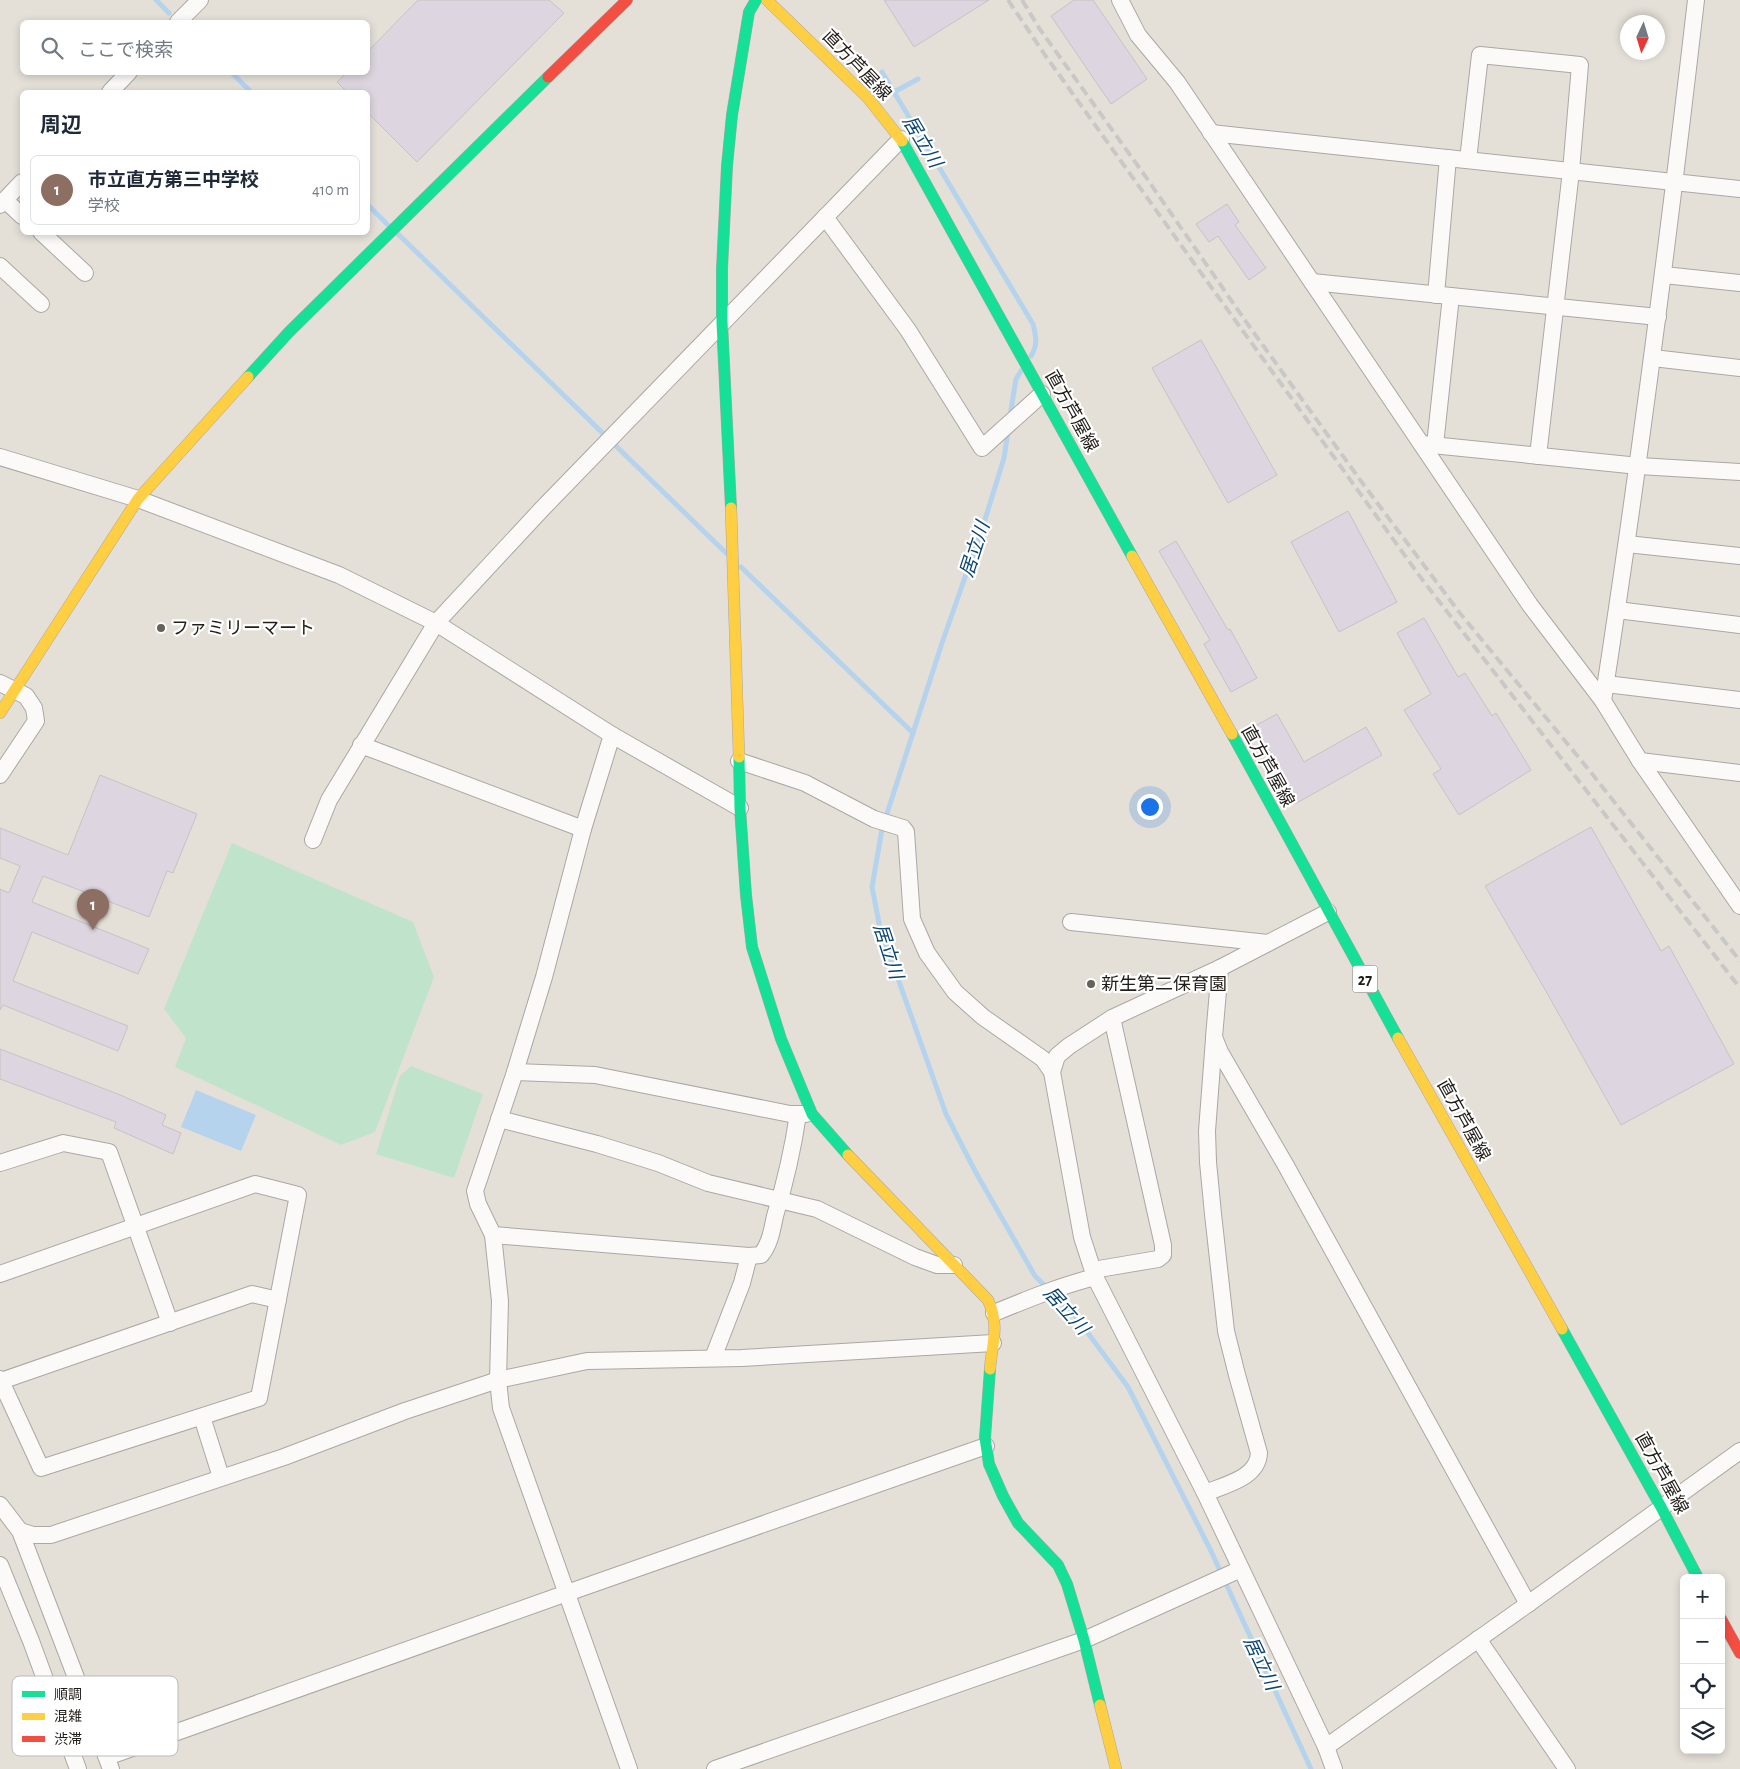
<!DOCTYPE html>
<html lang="ja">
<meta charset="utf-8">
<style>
body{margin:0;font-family:"Alegreya Sans","Noto Sans JP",sans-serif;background:#f2f2f3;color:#1f2937}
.controls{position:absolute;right:15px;bottom:15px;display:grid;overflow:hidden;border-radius:8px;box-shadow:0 2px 8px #0003}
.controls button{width:45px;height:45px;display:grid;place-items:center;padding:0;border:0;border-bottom:1px solid #e0e1e3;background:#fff;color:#1f2937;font:25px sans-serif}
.compass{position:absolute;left:1620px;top:15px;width:45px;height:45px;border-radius:50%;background:#fff;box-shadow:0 2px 8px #0003;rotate:184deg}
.you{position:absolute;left:1149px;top:806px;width:18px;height:18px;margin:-12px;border:4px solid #fff;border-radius:50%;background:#1a73e8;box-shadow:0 0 0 8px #1a73e833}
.badge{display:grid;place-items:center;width:32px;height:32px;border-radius:50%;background:#1a73e8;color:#fff;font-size:16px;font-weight:700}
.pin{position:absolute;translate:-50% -41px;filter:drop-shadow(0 1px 2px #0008)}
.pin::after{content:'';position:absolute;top:26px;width:18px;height:15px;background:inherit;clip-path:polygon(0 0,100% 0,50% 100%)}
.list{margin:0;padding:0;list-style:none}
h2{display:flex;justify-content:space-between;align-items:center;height:65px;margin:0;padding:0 20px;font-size:21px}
h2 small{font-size:16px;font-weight:400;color:#747a83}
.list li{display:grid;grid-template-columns:32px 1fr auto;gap:15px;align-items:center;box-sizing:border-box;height:70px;margin:0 10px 10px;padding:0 10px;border:1px solid #e0e1e3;border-radius:8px}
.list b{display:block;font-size:19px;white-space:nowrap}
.list p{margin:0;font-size:16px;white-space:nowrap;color:#747a83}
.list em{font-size:16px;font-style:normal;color:#747a83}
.icon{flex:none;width:28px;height:28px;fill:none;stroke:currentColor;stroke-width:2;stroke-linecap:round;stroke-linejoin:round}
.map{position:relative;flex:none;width:1740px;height:1769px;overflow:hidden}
.search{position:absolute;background:#fff;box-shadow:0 2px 8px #0003;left:20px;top:20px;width:350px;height:55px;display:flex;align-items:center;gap:12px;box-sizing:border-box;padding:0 18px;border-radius:8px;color:#747a83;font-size:19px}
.panel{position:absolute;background:#fff;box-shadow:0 2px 8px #0003;left:20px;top:90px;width:350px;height:145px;border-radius:8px}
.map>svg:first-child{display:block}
</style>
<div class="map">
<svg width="1740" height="1769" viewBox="0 0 1740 1769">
<rect width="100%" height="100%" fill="#e4e0d8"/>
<!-- green -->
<g fill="#c0e3cc">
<polygon points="232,843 413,922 434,977 375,1132 341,1145 175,1067 186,1038 164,1009"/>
<polygon points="411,1066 483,1094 454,1178 376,1154 400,1076"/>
</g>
<!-- water -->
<polygon fill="#b5d3ed" points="196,1090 256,1115 241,1151 181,1127"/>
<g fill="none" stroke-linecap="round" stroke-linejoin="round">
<!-- stream -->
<g stroke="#b5d3ed" stroke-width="5">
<polyline points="156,0 169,13"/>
<polyline points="231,72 251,92"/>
<path d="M882,72L1033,324C1036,336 1038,345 1031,356"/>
<polyline points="894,92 918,79"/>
<polyline points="368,205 389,226"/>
<polyline points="397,233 726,553"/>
<polyline points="1010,416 1016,379 1021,371"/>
<polyline points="1008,431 1004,458 983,526 942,643 882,829 872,887 880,928 946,1114 975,1171 1035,1276 1073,1313 1128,1387 1211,1551 1311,1769"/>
<polyline points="741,567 913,733"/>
</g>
</g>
<!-- building -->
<g fill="#ddd5df" stroke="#c6c3c2">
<polygon points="418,0 549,0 564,13 417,162 368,113 368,92 347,92 337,82 347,72 368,72 368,51"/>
<polygon points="884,0 989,0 914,47"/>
<polygon points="1074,0 1093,0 1147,79 1111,104 1051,16"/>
<polygon points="1227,204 1239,222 1235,225 1266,268 1249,280 1218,236 1209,242 1196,224"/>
<polygon points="1201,340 1277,475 1228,503 1152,368"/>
<polygon points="1348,511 1397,602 1339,632 1291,542"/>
<polygon points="1176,541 1228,630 1230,629 1257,678 1231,692 1204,644 1210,640 1159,551"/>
<polygon points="1424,618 1458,677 1465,673 1492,716 1496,713 1531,770 1459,815 1433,774 1441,769 1404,710 1431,694 1397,633"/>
<polygon points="1277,714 1304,762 1366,727 1382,755 1295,804 1251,728"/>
<polygon points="100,775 197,814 173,873 167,871 149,917 43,876 32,902 149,949 138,974 32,932 13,981 128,1026 118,1051 3,1005 0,1010 0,889 9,893 20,866 0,858 0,828 68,855"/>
<polygon points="1591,827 1661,951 1669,946 1734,1064 1621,1125 1547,993 1485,886"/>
<polygon points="0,1049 118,1094 166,1115 162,1125 181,1133 173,1154 114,1128 116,1122 0,1079"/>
</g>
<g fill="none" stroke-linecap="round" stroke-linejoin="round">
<!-- street casing -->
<g stroke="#aba7a2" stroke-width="18">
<g id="street">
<polyline points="1120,0 1138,35 1177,82 1530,605 1603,701 1640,761 1740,906"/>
<polyline points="178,22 200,0"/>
<polyline points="110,92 129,72"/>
<polyline points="1211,133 1740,189"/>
<polyline points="1468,160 1480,55 1580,65 1571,171 1538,456"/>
<polyline points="5,200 22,216"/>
<polyline points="0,205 22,182"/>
<polyline points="825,217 908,330 982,448 1042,394"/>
<polyline points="41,232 85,273"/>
<polyline points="0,266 41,304"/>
<polyline points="1664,275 1740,283"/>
<polyline points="1312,282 1658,317"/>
<polyline points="1436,295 1448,158"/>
<polyline points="1653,358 1740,368"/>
<polyline points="1422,444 1639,466 1740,472"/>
<polyline points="1435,445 1451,296"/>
<polyline points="0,457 138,499 339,575 436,623 612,735 740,808"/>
<polyline points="1627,544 1740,556"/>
<polyline points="1617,610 1740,625"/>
<polyline points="0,683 26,696 34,708 36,721 0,775"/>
<polyline points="1606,684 1740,700"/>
<path d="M1603,701C1639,468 1669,234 1696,0"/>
<polyline points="612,735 583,829 544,977 515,1072 475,1191 478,1204 493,1235 500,1301 498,1380 501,1408 629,1769"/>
<polyline points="361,745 583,829"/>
<polyline points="739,761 805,783 874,819 903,828 906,832 912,919 927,953 955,992 983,1017 1043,1059 1052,1072"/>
<polyline points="1640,761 1740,773"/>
<polyline points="313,840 329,800 436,623 541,510 901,139"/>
<polyline points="1328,912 1220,968 1112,1018 1069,1046 1057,1056 1052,1072 1082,1237 1095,1277 1205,1493 1326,1747 1334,1769"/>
<polyline points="1071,922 1268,943"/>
<polyline points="1220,968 1214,1037 1220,1052 1285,1164 1528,1604"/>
<polyline points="515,1072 595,1075 790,1114 806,1114"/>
<polyline points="499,1119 597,1144 658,1163 708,1183 817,1209 915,1257 937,1265 954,1265"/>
<polyline points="0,1163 63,1143 109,1152 170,1323"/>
<path d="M493,1235L749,1256L761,1255C770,1244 772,1230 775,1216C785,1183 793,1149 798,1114"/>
<polyline points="1093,1270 1158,1259 1163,1255 1163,1245 1112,1018"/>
<polyline points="0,1274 255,1184 298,1195 259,1398 41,1468 0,1379"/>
<path d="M994,1313C1028,1299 1060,1286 1095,1277"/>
<polyline points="713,1358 742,1283 749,1256"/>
<polyline points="1,1381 252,1294 278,1300"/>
<polyline points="202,1417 221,1477"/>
<path d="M1205,1493C1225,1485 1258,1478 1259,1453L1237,1375L1226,1331L1213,1214L1208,1162L1207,1131L1214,1039"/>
<polyline points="0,1505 20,1531 111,1769"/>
<polyline points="20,1531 33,1535 51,1535 284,1457 405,1411 498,1380 587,1361 742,1358 993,1343"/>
<polyline points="0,1565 31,1641 78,1769"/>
<polyline points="1478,1639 1567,1769"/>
<polyline points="1326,1747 1528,1604 1740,1451"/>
<polyline points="107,1757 567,1593 986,1446"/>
<polyline points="715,1769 1084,1640 1241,1569"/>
</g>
</g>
<!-- fast casing -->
<g stroke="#aba7a2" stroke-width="12">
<g id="fast">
<polyline points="902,141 1132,556"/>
<polyline points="248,377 289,332 548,77"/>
<polyline points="731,508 722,322 722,269 727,166 732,115 749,12 756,0"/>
<polyline points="1232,734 1398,1038"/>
<polyline points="739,757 740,808 746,895 752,947 781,1039 812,1114 848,1155"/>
<polyline points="1562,1329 1661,1507 1698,1578"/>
<polyline points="990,1369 985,1438 989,1464 1003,1496 1018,1523 1058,1565 1067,1584 1084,1640 1100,1705"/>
</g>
</g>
<!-- slow casing -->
<g stroke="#aba7a2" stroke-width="12">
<g id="slow">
<polyline points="767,0 868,98 902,141"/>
<polyline points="731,508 739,757"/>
<polyline points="1132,556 1232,734"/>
<polyline points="0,713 138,499 248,377"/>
<polyline points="1398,1038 1562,1329"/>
<path d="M848,1155L988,1300C1000,1327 992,1342 990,1369"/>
<polyline points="1100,1705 1116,1769"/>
</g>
</g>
<!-- jam casing -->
<g stroke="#aba7a2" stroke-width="12">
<g id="jam">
<polyline points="548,77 627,0"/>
<polyline points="1721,1619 1740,1653"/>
</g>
</g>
<!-- street -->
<use href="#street" stroke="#fbfaf9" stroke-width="16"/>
<!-- fast -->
<use href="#fast" stroke="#16e098" stroke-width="11"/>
<!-- slow -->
<use href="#slow" stroke="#ffcf43" stroke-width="11"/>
<!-- jam -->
<use href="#jam" stroke="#f24e42" stroke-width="11"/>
<!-- rail -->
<g stroke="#cac8c6" stroke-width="4" stroke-dasharray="10 5" stroke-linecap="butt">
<polyline points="1008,0 1045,55 1196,266 1424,582 1740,988"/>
<polyline points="1022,0 1039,28 1143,173 1249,326 1366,488 1459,612 1589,770 1740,961"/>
</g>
</g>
<!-- markers -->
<g fill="#65615b" stroke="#fff" stroke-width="2">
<circle cx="161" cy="628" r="5"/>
<circle cx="1091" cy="984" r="5"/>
</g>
<g text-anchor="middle" stroke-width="4.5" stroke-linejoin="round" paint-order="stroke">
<!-- shield labels -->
<rect fill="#fff" stroke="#64615d" stroke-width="1" x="1352.5" y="965.5" width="25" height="27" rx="4"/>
<g font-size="16" font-weight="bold" fill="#211d18">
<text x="1365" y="985">27</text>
</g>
<!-- street labels -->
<g font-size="18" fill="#211d18" stroke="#fff">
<text transform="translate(857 65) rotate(46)" y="6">直方芦屋線</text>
<text transform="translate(1072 411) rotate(61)" y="6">直方芦屋線</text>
<text transform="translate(1268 766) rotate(61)" y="6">直方芦屋線</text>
<text transform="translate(1464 1120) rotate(61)" y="6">直方芦屋線</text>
<text transform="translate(1662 1473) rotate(61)" y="6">直方芦屋線</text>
</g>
<!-- poi labels -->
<g font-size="18" fill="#211d18" stroke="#fff" text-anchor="start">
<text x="171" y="634">ファミリーマート</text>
<text x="1101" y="990">新生第二保育園</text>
</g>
<!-- water labels -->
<g font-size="19" font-style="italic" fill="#0a446f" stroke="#fff">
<text transform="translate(923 141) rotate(59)" y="7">居立川</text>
<text transform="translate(974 549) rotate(-72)" y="7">居立川</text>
<text transform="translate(889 951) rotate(72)" y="7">居立川</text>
<text transform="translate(1067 1310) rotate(48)" y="7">居立川</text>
<text transform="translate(1262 1663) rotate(65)" y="7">居立川</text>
</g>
</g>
<!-- legend -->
<rect x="12" y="1676" width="166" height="80" rx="8" fill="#fff" stroke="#bcbbba" stroke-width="1"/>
<rect x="22" y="1691" width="23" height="6" fill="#16e098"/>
<rect x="22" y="1713" width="23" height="7" fill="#ffcf43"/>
<rect x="22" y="1736" width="23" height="6" fill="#f24e42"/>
<g font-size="14" fill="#211d18">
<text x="54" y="1699">順調</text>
<text x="54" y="1721">混雑</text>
<text x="54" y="1744">渋滞</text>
</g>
</svg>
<div class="controls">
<button>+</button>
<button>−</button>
<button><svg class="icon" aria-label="locate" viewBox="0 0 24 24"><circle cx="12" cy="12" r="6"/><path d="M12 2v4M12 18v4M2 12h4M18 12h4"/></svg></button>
<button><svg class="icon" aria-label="layers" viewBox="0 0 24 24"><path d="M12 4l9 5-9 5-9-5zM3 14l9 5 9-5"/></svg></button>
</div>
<svg class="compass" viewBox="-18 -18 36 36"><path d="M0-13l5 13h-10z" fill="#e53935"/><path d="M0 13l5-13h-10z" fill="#747a83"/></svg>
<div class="you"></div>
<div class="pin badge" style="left:93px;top:930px;background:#8d6e63">1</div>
<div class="search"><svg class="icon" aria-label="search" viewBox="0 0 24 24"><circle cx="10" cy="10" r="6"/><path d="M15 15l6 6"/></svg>ここで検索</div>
<section class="panel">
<h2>周辺<small></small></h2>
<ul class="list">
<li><span class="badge" style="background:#8d6e63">1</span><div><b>市立直方第三中学校</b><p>学校</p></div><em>410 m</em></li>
</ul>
</section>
</div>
